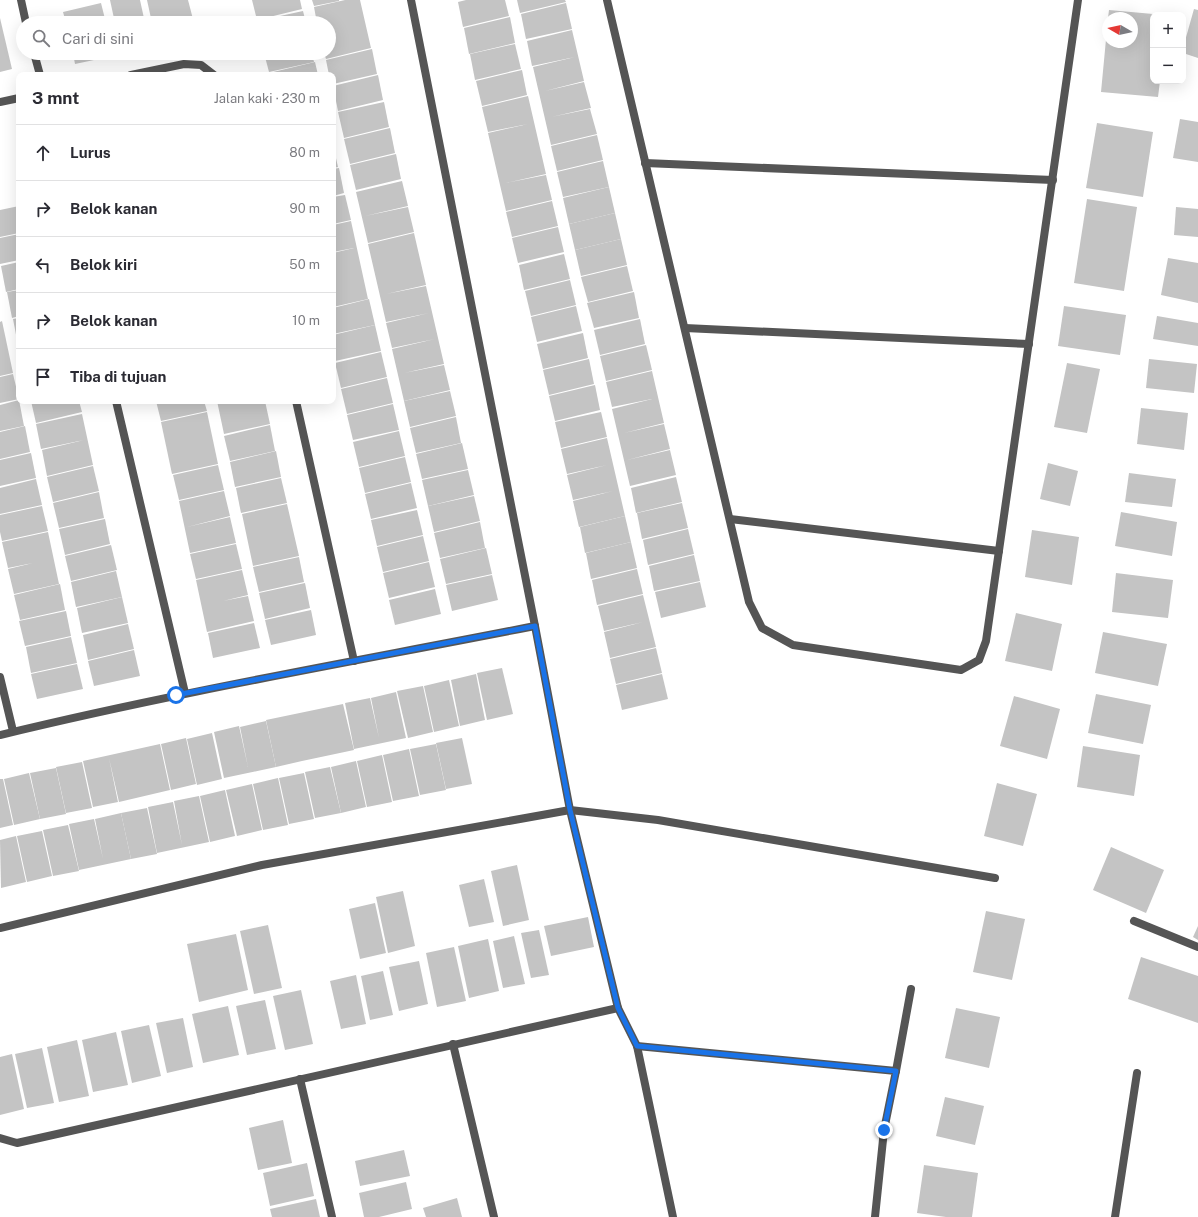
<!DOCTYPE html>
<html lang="id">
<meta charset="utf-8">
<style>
body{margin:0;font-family:"Public Sans",sans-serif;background:#f7f7f7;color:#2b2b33}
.controls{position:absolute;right:12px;top:12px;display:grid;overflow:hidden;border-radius:8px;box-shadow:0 4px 16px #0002}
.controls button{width:36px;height:36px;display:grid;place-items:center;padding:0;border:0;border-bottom:1px solid #e1e1e2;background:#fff;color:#2b2b33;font:20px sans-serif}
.compass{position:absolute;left:1102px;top:12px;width:36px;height:36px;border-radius:50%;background:#fff;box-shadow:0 4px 16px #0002;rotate:279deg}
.stop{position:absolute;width:12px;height:12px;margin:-9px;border:3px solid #1a73e8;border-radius:50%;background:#fff}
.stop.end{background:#1a73e8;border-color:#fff;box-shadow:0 1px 4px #0008}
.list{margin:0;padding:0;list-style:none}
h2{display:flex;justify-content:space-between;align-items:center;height:52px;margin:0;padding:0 16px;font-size:17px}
h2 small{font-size:13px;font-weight:400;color:#7c7c81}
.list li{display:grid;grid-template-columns:26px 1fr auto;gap:12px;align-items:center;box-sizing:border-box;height:56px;padding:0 16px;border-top:1px solid #e1e1e2}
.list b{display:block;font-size:15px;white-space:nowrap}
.list em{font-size:13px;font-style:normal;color:#7c7c81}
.icon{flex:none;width:22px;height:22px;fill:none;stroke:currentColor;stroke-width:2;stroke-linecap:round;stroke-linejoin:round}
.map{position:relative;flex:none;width:1198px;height:1217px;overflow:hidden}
.search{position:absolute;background:#fff;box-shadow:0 4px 16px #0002;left:16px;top:16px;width:320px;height:44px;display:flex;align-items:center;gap:10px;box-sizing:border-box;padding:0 14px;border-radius:22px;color:#7c7c81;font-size:15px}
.panel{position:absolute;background:#fff;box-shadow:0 4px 16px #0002;left:16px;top:72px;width:320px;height:332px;border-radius:8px}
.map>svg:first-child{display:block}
</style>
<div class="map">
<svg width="1198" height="1217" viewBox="0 0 1198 1217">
<rect width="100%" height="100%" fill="#fff"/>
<!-- building -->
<g fill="#c4c4c4">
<polygon points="110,0 140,0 145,23 115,23"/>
<polygon points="147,0 188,0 194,23 152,23"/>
<polygon points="252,0 300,0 302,9 257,20"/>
<polygon points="312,0 339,0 339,1 314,6"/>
<polygon points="345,0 360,0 371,48 326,59 324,53 329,53 329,31 345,28 329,31 329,23 317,23 314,7"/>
<polygon points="466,0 505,0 509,16 463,27 458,2"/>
<polygon points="517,0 565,0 566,2 520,13"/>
<polygon points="101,3 106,23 66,23 63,12"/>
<polygon points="566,3 572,29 526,39 521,14"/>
<polygon points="1194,9 1198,10 1198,58 1183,53 1183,48"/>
<polygon points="1109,10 1153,14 1153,81 1160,81 1158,97 1101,92 1107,29 1108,29 1108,42 1132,42 1132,18 1108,18"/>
<polygon points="303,11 306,23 258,23 257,21"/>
<polygon points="510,17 515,43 469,54 464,28"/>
<polygon points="0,18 12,69 0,72"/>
<polygon points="572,30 584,81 545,91 584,82 591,108 551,117 590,109 597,134 551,145 533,67 575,57 532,66 527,41"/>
<polygon points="515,44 521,69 475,80 470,54"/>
<polygon points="372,49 377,74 333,84 333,75 329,75 326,60"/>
<polygon points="73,53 112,53 113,56 75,64"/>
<polygon points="121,53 137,53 137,54 122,57"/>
<polygon points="264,53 312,53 314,62 269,72"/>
<polygon points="315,62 318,75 269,75 269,73"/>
<polygon points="522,70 527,95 482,106 476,81"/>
<polygon points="378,75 383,100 338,111 333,86"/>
<polygon points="528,96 546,174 506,183 546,175 552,200 506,211 494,159 519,153 494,159 488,133 528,124 488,132 482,107"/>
<polygon points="384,102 389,127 344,138 338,112"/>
<polygon points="1180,119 1198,122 1198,162 1173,158"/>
<polygon points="1097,123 1153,132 1143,197 1086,188"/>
<polygon points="390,128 395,153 350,164 344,139"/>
<polygon points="597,135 603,160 557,171 551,146"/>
<polygon points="333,145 338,167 333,168"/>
<polygon points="396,154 401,179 356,190 350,165"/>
<polygon points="603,161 609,187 563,197 557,172"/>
<polygon points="339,168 344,193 333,196 333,169"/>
<polygon points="402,181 408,206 365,216 408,207 414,232 368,243 356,192"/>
<polygon points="609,187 615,213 569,224 563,198"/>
<polygon points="345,195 351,220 333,224 333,197"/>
<polygon points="1087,199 1137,207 1124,291 1074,283"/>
<polygon points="552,201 558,226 512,237 506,212"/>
<polygon points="19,206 19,233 0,237 0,210"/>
<polygon points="1176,207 1198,209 1198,237 1174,235"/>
<polygon points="615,213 621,239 575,250 569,224"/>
<polygon points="351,221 368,299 333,307 333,253 354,248 333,252 333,225"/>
<polygon points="558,227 564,252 518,263 512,238"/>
<polygon points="414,233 426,285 386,294 426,286 444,364 404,373 444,365 450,390 404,401 392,349 435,339 392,348 386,323 429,313 386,322 368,244"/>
<polygon points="19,234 19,260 0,264 0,238"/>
<polygon points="621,239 627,265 581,276 575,250"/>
<polygon points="564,254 570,279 524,290 519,265"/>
<polygon points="1168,258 1198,263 1198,303 1161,295"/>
<polygon points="19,262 19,289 6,292 1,266"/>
<polygon points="627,266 633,291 588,302 581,277"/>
<polygon points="570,280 576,305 531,316 525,291"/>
<polygon points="19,290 19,316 12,318 7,292"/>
<polygon points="634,292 639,318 594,328 587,303"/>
<polygon points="369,299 375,325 333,334 333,308"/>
<polygon points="576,306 582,331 537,342 531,317"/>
<polygon points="1064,306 1126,315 1120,355 1058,346"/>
<polygon points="1157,316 1198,323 1198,346 1153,339"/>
<polygon points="19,318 19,345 18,345 13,319"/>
<polygon points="640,319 645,344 600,355 594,330"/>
<polygon points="2,321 13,373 0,376 0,322"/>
<polygon points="375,325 381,351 335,361 333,353 333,335"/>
<polygon points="583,333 588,358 543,369 537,344"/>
<polygon points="646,345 652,370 606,381 600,356"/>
<polygon points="381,352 387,377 341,388 335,363"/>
<polygon points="589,359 594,384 549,395 543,370"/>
<polygon points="1149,359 1197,364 1194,393 1146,388"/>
<polygon points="1067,363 1100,369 1087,433 1054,427"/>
<polygon points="652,371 664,423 624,433 664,424 670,449 627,460 670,450 676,475 630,486 612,409 652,399 612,407 606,382"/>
<polygon points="13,374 19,399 0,403 0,377"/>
<polygon points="387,378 393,403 347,414 341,389"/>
<polygon points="595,385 600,410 555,421 549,396"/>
<polygon points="450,391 456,416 410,427 404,401"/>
<polygon points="19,400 24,426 0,431 0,405"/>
<polygon points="31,401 79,401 82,412 36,423"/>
<polygon points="156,401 204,401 207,411 161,421"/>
<polygon points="217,401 247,401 239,404 253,401 265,401 270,424 224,434"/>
<polygon points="393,404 399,430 353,440 347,415"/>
<polygon points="1141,408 1188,413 1184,450 1137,444"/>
<polygon points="207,412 218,464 172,474 161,422"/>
<polygon points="601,412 607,437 561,448 555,422"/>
<polygon points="82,414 93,465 47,476 42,450 84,440 41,449 36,424"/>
<polygon points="456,417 461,443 416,453 410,428"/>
<polygon points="270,425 275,451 230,461 224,436"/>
<polygon points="25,426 30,452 0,459 0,432"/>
<polygon points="399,431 405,456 359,467 353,442"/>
<polygon points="607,438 625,516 579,527 573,501 613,491 573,500 567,475 607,465 567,474 561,449"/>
<polygon points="462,443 468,469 422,479 416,454"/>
<polygon points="276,451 281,477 235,487 230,462"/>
<polygon points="31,453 36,478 0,486 0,460"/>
<polygon points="405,457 411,482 365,493 359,468"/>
<polygon points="1048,463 1078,471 1070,506 1040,499"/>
<polygon points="218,465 224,490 179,500 173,475"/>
<polygon points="93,466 99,491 53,502 47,477"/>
<polygon points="468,470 474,495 428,506 422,480"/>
<polygon points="1129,473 1176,479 1172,507 1125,502"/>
<polygon points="676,477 682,502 636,513 631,488"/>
<polygon points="281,478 287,503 241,513 236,488"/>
<polygon points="36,479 42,505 0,514 0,488"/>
<polygon points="411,483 417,508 371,519 365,494"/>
<polygon points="224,491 230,516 187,527 230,517 236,543 190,553 179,501"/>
<polygon points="99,492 104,518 59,528 53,503"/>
<polygon points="474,496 480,521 434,532 428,506"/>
<polygon points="682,503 688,528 642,539 637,513"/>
<polygon points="287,504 293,530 268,535 293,530 299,556 253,566 242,514"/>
<polygon points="42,506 48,531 2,541 0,532 0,515"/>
<polygon points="417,510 423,535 377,546 371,520"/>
<polygon points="1121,512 1177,522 1172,556 1115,546"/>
<polygon points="625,516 631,542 585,553 580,527"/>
<polygon points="105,519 110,544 65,555 59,529"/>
<polygon points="480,522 485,548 440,558 434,533"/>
<polygon points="688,529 694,554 648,565 643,540"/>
<polygon points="1032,530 1079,537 1072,585 1025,577"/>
<polygon points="48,532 59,584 14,594 8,569 33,563 8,568 2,542"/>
<polygon points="423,536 429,561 383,572 377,547"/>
<polygon points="631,542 637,568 591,579 586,553"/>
<polygon points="236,544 242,569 196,579 190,554"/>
<polygon points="111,545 117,570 71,581 65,556"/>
<polygon points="486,548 492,574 446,584 440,559"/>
<polygon points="694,555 700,581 654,591 649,566"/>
<polygon points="299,557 304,582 259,592 253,567"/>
<polygon points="429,562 435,587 389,598 383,573"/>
<polygon points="637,569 643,594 597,605 592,580"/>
<polygon points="242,570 248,595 223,601 248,596 254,621 207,632 196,580"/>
<polygon points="116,571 122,597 76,607 71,582"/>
<polygon points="1116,573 1173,580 1168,618 1112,612"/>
<polygon points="492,575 498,600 452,611 446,585"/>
<polygon points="700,582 706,607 661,618 655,592"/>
<polygon points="305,583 310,608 265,619 259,593"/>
<polygon points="60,584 65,610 20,620 14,595"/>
<polygon points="435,589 441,614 395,625 389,600"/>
<polygon points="643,595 656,647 610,658 604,632 643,622 604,631 598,606"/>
<polygon points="122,597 128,623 82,633 77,608"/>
<polygon points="311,610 316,635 271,645 265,620"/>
<polygon points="66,611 71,636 25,646 19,621"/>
<polygon points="1016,613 1062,624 1052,671 1005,661"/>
<polygon points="254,623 260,648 213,658 208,633"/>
<polygon points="128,624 134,649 88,660 83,635"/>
<polygon points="1103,632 1167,644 1158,686 1095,673"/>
<polygon points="71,637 77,663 31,673 26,647"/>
<polygon points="656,648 662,673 616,684 610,659"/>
<polygon points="134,650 140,676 94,686 88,661"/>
<polygon points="77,664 83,689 37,699 31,674"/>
<polygon points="502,668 513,714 487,720 477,673"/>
<polygon points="476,674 485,720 460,726 451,680"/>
<polygon points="662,674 668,699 622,710 616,685"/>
<polygon points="449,680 459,726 434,732 424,686"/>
<polygon points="423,686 433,732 408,738 397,691"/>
<polygon points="396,692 406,738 354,749 345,703 370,698 379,738 371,698"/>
<polygon points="1096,694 1151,705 1143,744 1088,733"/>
<polygon points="1014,696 1060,709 1047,759 1000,746"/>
<polygon points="343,704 354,750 302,761 296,737 302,761 276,767 266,720"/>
<polygon points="266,721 276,767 224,778 214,732 239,726 248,767 240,727"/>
<polygon points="212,733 222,779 197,785 187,739"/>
<polygon points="186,738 196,784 171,790 161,744"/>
<polygon points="462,738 472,784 446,789 436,743"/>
<polygon points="160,744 170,790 119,802 109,758 118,802 93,807 83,761"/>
<polygon points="436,744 446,790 420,795 410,749"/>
<polygon points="1083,746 1140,755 1134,796 1077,787"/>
<polygon points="409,749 419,796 393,801 383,755"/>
<polygon points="382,755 392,802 367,807 357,761"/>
<polygon points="356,761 366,807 341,813 331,767"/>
<polygon points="82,762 92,808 66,813 56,767"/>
<polygon points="330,767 341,813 315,818 305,772"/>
<polygon points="56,768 66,814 40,819 30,773"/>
<polygon points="29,773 40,819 14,825 4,779"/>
<polygon points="304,773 314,819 289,824 279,778"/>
<polygon points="278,778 288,825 263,830 253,784"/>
<polygon points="0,779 3,779 13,825 0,828"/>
<polygon points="997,783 1037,794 1023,846 984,836"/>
<polygon points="252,784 262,830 237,836 226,790"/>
<polygon points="225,790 235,836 210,842 200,796"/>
<polygon points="199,796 209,842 157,853 148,807 173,802 182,845 174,801"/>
<polygon points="147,808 157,854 131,859 121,813"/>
<polygon points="121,813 131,859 79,870 69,824 94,819 103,859 95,819"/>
<polygon points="68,825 79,871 53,876 43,830"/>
<polygon points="42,831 52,876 27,882 17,836"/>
<polygon points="16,836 26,882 1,888 0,840"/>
<polygon points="1111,847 1164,870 1146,913 1093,890"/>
<polygon points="517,865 529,920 503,926 491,871"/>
<polygon points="484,879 494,922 469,927 459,885"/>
<polygon points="403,891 415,946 388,953 376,897"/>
<polygon points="375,903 386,953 360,959 349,909"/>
<polygon points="986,911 1025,919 1012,980 973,972"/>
<polygon points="588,917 594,947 551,956 544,926"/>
<polygon points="268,925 282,988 254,994 240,931"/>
<polygon points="1198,926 1198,940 1193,937"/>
<polygon points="539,930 549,975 531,978 521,933"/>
<polygon points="236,934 248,990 199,1002 187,944"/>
<polygon points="514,936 525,984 503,988 493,941"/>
<polygon points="488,939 499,991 469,998 458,946"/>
<polygon points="454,947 466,1001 437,1007 426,953"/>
<polygon points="1141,957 1198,976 1198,1023 1128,999"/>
<polygon points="419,961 428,1004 399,1011 389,967"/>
<polygon points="383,971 393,1015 370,1020 361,976"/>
<polygon points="356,975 366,1024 341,1029 330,981"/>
<polygon points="301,990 313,1044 285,1050 273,996"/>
<polygon points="265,1000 276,1049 247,1055 236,1006"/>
<polygon points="228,1006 239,1055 203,1063 192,1014"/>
<polygon points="956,1008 1000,1017 989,1068 945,1058"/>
<polygon points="183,1018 193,1067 167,1073 156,1023"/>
<polygon points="149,1025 161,1076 132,1083 121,1031"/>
<polygon points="116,1032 128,1085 93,1092 82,1040"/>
<polygon points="77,1040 89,1096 59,1102 47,1047"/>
<polygon points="42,1048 54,1103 27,1108 15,1054"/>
<polygon points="12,1054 24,1109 0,1115 0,1057"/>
<polygon points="945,1097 984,1106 975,1145 936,1136"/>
<polygon points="283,1120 292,1163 258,1170 249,1128"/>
<polygon points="404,1150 410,1176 360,1186 355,1161"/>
<polygon points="307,1163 314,1196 270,1206 263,1173"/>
<polygon points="924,1165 978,1173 972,1217 946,1217 917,1213"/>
<polygon points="406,1182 412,1209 379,1217 364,1217 359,1193"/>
<polygon points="457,1198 462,1217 426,1217 423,1208"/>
<polygon points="316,1199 320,1217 272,1217 270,1209"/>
</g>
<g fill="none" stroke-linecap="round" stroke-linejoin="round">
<!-- street -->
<g stroke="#555" stroke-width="8">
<polyline points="21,0 26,23"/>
<polyline points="411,0 535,626 570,810 618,1008 637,1046 673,1217"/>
<polyline points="607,0 749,602 762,628 793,645 961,670 979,660 986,641 1078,0"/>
<polyline points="34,53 40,75"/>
<polyline points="131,75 184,64 201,65 214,75"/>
<polyline points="0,102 19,98"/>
<polyline points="645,163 1053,180"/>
<polyline points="685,328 1029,344"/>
<polyline points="116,401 185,693"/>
<polyline points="296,401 354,661"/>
<polyline points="730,519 999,551"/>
<polyline points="0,677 13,731"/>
<path d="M0,735C177,692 357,661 535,626"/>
<polyline points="1134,921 1198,947"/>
<polyline points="0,928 262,865 570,810 658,820 995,878"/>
<polyline points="453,1044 494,1217"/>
<polyline points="637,1046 896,1071 884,1130 875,1217"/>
<polyline points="896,1071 911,989"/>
<polyline points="300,1079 332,1217"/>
<polyline points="0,1138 17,1143 618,1008"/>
<polyline points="1115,1217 1137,1073"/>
</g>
</g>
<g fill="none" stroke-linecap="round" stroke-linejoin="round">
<!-- route -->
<polyline stroke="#1a73e8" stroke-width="5" points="176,695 535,626 570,810 618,1008 637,1046 896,1071 884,1130"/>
</g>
</svg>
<div class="controls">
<button>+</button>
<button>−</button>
</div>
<svg class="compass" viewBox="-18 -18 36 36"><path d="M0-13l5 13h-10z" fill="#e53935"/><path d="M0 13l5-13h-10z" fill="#7c7c81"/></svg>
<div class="stop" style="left:176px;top:695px"></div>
<div class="stop end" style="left:884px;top:1130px"></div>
<div class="search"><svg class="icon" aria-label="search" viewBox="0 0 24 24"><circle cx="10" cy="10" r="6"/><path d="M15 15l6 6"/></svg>Cari di sini</div>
<section class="panel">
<h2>3 mnt<small>Jalan kaki · 230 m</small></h2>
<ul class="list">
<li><svg class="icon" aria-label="ahead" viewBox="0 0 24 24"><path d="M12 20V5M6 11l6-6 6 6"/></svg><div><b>Lurus</b></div><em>80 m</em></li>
<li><svg class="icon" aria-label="right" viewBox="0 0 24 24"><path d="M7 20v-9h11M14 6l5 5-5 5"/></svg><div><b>Belok kanan</b></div><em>90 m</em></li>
<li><svg class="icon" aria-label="left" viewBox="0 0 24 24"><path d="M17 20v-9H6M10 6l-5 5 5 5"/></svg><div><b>Belok kiri</b></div><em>50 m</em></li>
<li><svg class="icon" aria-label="right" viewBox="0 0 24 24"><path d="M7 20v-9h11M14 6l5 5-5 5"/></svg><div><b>Belok kanan</b></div><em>10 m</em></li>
<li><svg class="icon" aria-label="arrive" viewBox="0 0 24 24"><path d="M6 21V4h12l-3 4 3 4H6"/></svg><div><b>Tiba di tujuan</b></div></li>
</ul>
</section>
</div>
